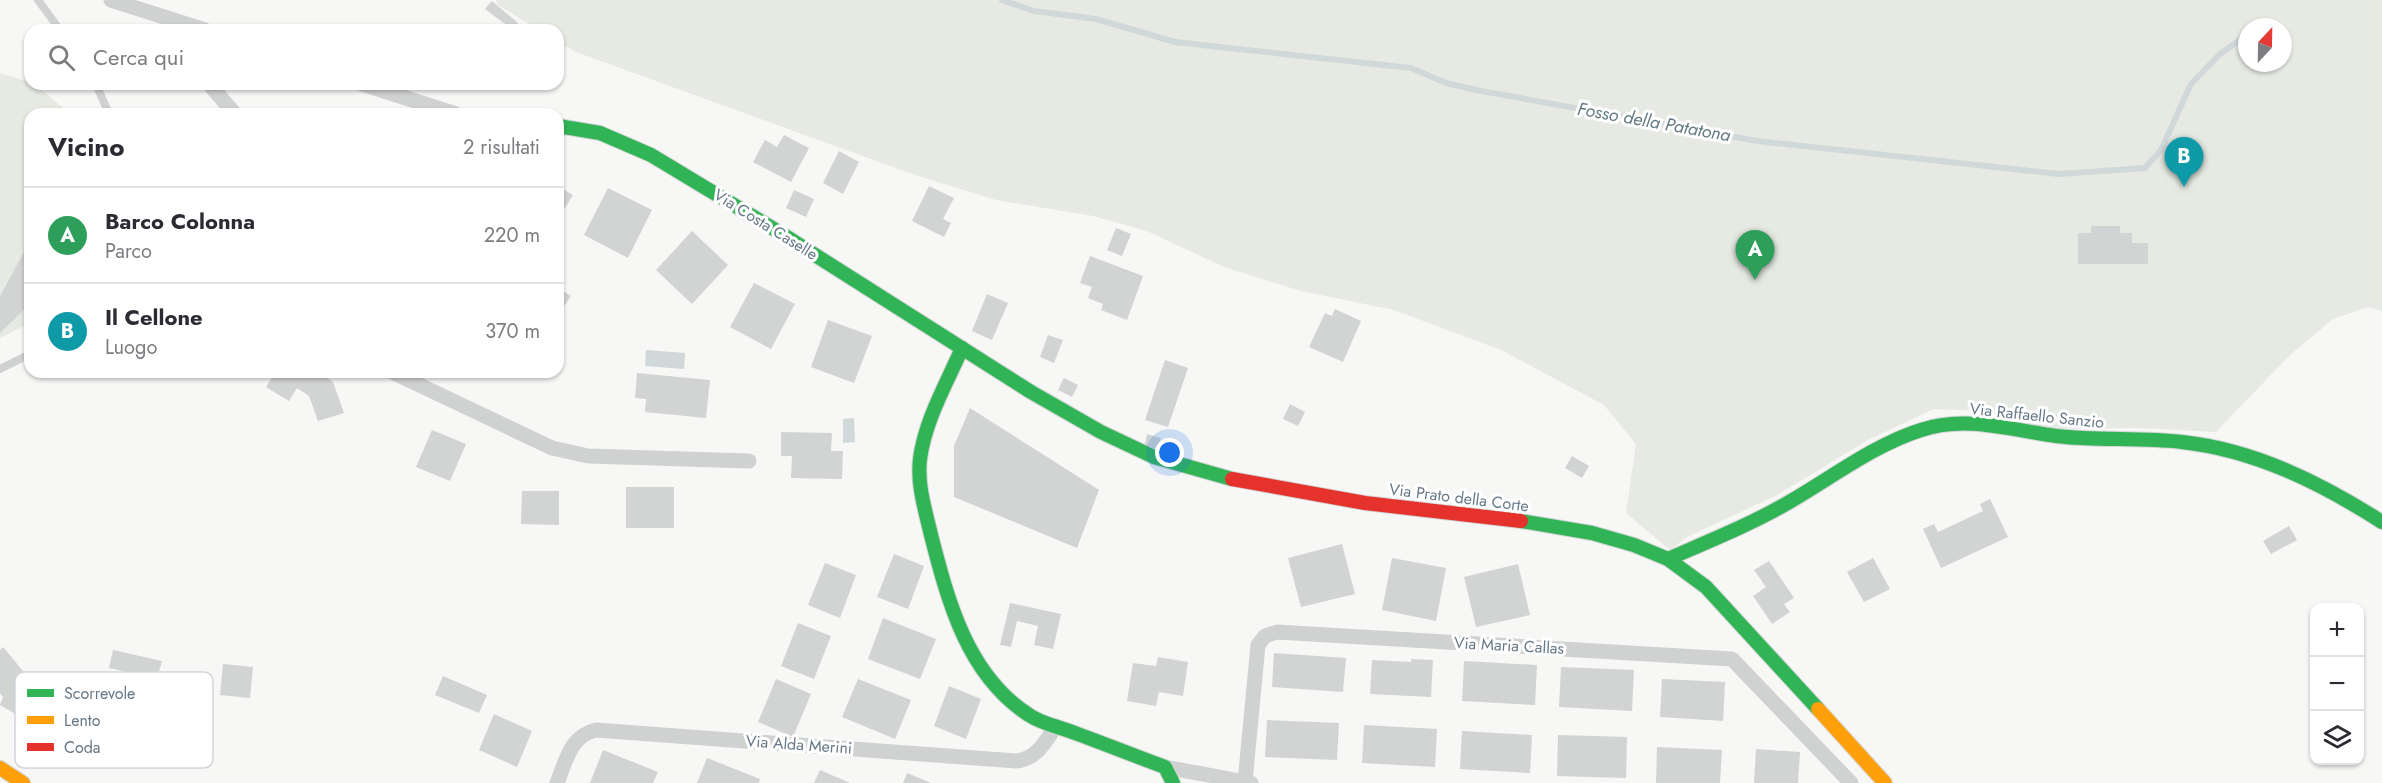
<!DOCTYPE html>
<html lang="it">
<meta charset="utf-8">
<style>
body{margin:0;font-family:Jost,sans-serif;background:#f7f7f7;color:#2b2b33}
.controls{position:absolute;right:18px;bottom:18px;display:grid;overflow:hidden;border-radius:12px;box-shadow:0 2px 4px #0004}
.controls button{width:54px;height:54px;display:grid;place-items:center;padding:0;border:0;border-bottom:2px solid #e1e1e2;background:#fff;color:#2b2b33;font:30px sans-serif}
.compass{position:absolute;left:2238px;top:18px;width:54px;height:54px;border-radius:50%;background:#fff;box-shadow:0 2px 4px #0004;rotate:22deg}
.you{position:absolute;left:1170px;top:453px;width:21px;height:21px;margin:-15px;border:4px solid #fff;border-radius:50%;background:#1a73e8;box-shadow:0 0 0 9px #1a73e833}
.badge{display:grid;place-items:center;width:39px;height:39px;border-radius:50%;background:#0b8043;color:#fff;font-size:20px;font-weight:700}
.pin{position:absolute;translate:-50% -50px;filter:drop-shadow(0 2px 3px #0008)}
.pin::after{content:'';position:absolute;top:32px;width:21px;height:18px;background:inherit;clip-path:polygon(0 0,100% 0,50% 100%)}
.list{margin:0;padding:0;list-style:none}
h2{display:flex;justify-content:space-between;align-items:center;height:78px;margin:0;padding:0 24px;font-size:26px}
h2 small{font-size:20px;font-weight:400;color:#7c7c81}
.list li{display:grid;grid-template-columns:39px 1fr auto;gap:18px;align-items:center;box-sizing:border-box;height:96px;padding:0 24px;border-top:2px solid #e1e1e2}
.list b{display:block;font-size:22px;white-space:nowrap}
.list p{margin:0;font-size:20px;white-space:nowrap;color:#7c7c81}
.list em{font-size:20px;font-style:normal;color:#7c7c81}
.icon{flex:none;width:33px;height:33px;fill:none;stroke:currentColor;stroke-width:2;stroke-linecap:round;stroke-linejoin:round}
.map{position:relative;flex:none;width:2382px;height:783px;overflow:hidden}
.search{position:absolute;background:#fff;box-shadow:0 2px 4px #0004;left:24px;top:24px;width:540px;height:66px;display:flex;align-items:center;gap:15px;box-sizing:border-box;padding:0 21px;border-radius:18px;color:#7c7c81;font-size:22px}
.panel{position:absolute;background:#fff;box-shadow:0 2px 4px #0004;left:24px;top:108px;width:540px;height:270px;border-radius:18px}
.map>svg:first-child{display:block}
</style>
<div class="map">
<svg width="2382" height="783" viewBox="0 0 2382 783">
<rect width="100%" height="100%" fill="#f7f7f5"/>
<!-- green -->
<g fill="#e6eae3" fill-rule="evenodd">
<path d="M496,0H2382V311L2368,307L2333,319L2289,356L2216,432L2141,428L2041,429L1986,411L1934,409L1868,440L1777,495L1687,537L1670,550L1626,513L1636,444L1604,405L1501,350L1394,310L1301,291L1224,267L1147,231L1093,216L996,200L915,175L576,52L558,42V30H539L498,5ZM2247,27H2283V63H2247Z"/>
<polygon points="0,73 35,84 70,114 30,114 30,323 0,338"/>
</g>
<!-- water -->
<g fill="#d0d8da">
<polygon points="646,350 685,353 684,369 645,366"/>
<polygon points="854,418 855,442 843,443 843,419"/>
</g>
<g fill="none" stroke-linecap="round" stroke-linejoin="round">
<!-- stream -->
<g stroke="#d0d8da" stroke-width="6">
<polyline points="1002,0 1034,11 1096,19 1175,42 1411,68 1446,83 1476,90 1757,141 2059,174 2145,168 2161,150 2191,84 2220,54 2247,35"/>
<polyline points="2263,27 2270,23"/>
</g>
</g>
<!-- building -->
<g fill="#d2d3d3">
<polygon points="492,1 518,23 513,30 485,9"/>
<polygon points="450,84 471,84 471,89"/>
<polygon points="784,135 809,148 791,182 753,162 765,140 777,147"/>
<polygon points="839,151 859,162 843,194 823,183"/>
<polygon points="558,186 573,195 558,219"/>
<polygon points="929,186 954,198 943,219 951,223 944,237 912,221"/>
<polygon points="608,188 652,210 628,258 584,235"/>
<polygon points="794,190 814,199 806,217 786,208"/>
<polygon points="2091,226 2120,226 2120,233 2132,233 2132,243 2148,243 2148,264 2078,264 2078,233 2091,233"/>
<polygon points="1116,228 1131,234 1122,256 1107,250"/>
<polygon points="692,231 728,265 692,304 656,270"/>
<polygon points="30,241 30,304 0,333 0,296"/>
<polygon points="1090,256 1143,276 1127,320 1101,310 1103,304 1088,298 1092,287 1080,283"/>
<polygon points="754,283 795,304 771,349 730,327"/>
<polygon points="558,288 571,296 558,315"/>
<polygon points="987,294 1008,303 992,340 972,331"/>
<polygon points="1335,309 1361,321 1343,362 1309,347 1325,313 1332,316"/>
<polygon points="828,320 872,336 854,383 811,367"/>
<polygon points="1048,335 1063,340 1054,363 1040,357"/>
<polygon points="1165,360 1188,368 1168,427 1145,420"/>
<polygon points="275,372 318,372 333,382 344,413 318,421 309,396 297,388 289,401 266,387"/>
<polygon points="637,373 710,380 706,418 645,412 646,399 635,398"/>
<polygon points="1064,378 1078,385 1072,397 1058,390"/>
<polygon points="1290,404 1305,412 1298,426 1283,419"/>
<polygon points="970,408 1099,490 1077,548 954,497 954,446"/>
<polygon points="432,430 466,444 450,481 416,467"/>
<polygon points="781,432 832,433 831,451 843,451 842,479 791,478 792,456 781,456"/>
<polygon points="1147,434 1161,438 1157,452 1144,449"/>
<polygon points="1572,456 1589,466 1582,478 1565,468"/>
<rect x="626" y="487" width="48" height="41"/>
<polygon points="522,491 559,491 559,525 521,524"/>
<polygon points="1990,499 2008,537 1941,568 1923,529 1934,524 1938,532 1983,511 1980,504"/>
<polygon points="2289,526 2297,540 2271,554 2263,541"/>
<polygon points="1342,544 1355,594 1301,607 1288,558"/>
<polygon points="894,554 924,566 908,609 877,597"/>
<polygon points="1392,558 1446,568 1436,621 1382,610"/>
<polygon points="1873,558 1890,589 1864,602 1847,572"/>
<polygon points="1769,561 1794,598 1784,604 1790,612 1772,624 1753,596 1766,587 1754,570"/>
<polygon points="825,563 856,575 840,618 808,605"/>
<polygon points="1518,564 1530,615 1476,627 1464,577"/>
<polygon points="1010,603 1061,614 1053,649 1034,645 1038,626 1017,621 1011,647 1000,645"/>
<polygon points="883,618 936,639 920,679 868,659"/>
<polygon points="798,623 831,636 814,679 781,666"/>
<polygon points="3,647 63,719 58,728 82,743 70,764 28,739 36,726 0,705 3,697 0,693 0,650"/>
<polygon points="113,650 162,661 157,679 109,668"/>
<polygon points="1274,653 1346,658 1343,692 1272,687"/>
<polygon points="1158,657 1188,662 1183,696 1159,692 1156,706 1127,701 1133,663 1156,666"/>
<polygon points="1411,659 1433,660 1431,697 1370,694 1372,660 1411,662"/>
<polygon points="1464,661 1537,665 1535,705 1462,701"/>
<polygon points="223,664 253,667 250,698 220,695"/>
<polygon points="1561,667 1634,670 1632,711 1559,707"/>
<polygon points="443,676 487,695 479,713 435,695"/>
<polygon points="776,679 811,694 793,737 758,722"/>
<polygon points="858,679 911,700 895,739 842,717"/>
<polygon points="1662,679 1725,682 1723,721 1660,717"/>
<polygon points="949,686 981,699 966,739 934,726"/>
<polygon points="494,714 532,731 517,767 479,750"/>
<polygon points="1267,720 1339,723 1337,760 1265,757"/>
<polygon points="1364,725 1437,729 1435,767 1362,763"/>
<polygon points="1462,731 1532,735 1530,773 1460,769"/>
<polygon points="1558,735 1627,737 1626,778 1557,776"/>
<polygon points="1657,747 1722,750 1720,783 1656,783"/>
<polygon points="1756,749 1800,752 1798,783 1754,783"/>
<polygon points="603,750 658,772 653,783 590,783"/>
<polygon points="707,758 760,779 759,783 697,783"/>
<polygon points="820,770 850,783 814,783"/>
<polygon points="907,773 931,783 903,783"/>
</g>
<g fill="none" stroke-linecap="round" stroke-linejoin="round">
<!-- fast casing -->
<g stroke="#d3d5d5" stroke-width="16">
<g id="fast">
<polyline points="558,126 600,133 651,155 782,234 1031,392 1101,432 1154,457 1232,479"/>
<path d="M962,348C947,383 925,420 920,459C917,485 925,509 931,535C948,601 967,675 1029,715C1042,724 1060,727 1075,733C1105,744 1135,756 1165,767L1173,783"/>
<polyline points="1521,521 1592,533 1634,545 1668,559 1706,587 1818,709"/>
<path d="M1668,559C1709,541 1752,524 1791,501C1834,476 1874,445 1921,430C1966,415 2011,430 2056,436C2098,441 2140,437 2182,442C2255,450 2321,483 2382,522"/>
</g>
</g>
<!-- slow casing -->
<g stroke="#d3d5d5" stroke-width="16">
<g id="slow">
<polyline points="1818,709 1885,783"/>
<polyline points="0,768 23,783"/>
</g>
</g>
<!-- jam casing -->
<g stroke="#d3d5d5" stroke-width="16">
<polyline id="jam" points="1232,479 1365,503 1521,521"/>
</g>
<!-- lane -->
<g stroke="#d0d2d2" stroke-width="8">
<polyline points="38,0 60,30"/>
<polyline points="96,84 109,114"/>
<polyline points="0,369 30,354"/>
</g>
<!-- street -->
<g stroke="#d0d2d2" stroke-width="15">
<polyline points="111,0 205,30"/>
<polyline points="209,84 235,114"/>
<polyline points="362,84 456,114"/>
<polyline points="392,372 552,448 588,456 749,461"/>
<polyline points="1165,767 1251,783"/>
<polyline points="1245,782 1258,645 1265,636 1277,632 1732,659 1851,783"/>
<path d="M557,783C566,761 570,736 596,730L1016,761C1037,759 1045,742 1056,726"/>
</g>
<!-- fast -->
<use href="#fast" stroke="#30b455" stroke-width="14"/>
<!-- slow -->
<use href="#slow" stroke="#ff9f0a" stroke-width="14"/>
<!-- jam -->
<use href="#jam" stroke="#e5322d" stroke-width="14"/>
</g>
<g text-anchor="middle" stroke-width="6" stroke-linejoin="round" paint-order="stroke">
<!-- street labels -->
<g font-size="16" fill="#657887" stroke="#fff">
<text transform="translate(766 224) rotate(32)" y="6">Via Costa Caselle</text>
<text transform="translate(2037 415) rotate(6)" y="6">Via Raffaello Sanzio</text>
<text transform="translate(1459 497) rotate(7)" y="6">Via Prato della Corte</text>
<text transform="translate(1509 645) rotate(3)" y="6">Via Maria Callas</text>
<text transform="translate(799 744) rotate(4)" y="6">Via Alda Merini</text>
</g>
<!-- water labels -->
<g font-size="18" font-style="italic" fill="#617a83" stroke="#fff">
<text transform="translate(1654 122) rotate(10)" y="6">Fosso della Patatona</text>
</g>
</g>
<!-- legend -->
<rect x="15" y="672" width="198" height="96" rx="9" fill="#fff" stroke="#d1d6db" stroke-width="1.5"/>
<rect x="27" y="689" width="27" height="8" fill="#30b455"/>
<rect x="27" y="716" width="27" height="8" fill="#ff9f0a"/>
<rect x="27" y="743" width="27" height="8" fill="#e5322d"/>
<g font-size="16" fill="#657887">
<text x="64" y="699">Scorrevole</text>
<text x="64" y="726">Lento</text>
<text x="64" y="753">Coda</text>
</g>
</svg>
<div class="controls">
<button>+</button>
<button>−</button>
<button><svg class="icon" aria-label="layers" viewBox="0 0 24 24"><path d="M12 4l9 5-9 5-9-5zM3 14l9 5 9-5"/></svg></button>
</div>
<svg class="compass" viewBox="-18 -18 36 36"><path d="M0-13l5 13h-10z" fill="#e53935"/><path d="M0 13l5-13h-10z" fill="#7c7c81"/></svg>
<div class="you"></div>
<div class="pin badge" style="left:1755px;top:280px;background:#2e9e5b">A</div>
<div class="pin badge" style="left:2184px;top:187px;background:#0f9aa8">B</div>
<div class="search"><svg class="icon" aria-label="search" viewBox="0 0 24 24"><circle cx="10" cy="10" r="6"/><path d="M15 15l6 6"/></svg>Cerca qui</div>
<section class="panel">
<h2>Vicino<small>2 risultati</small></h2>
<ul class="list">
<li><span class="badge" style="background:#2e9e5b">A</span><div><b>Barco Colonna</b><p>Parco</p></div><em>220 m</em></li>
<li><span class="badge" style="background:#0f9aa8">B</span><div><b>Il Cellone</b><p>Luogo</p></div><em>370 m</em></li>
</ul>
</section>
</div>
